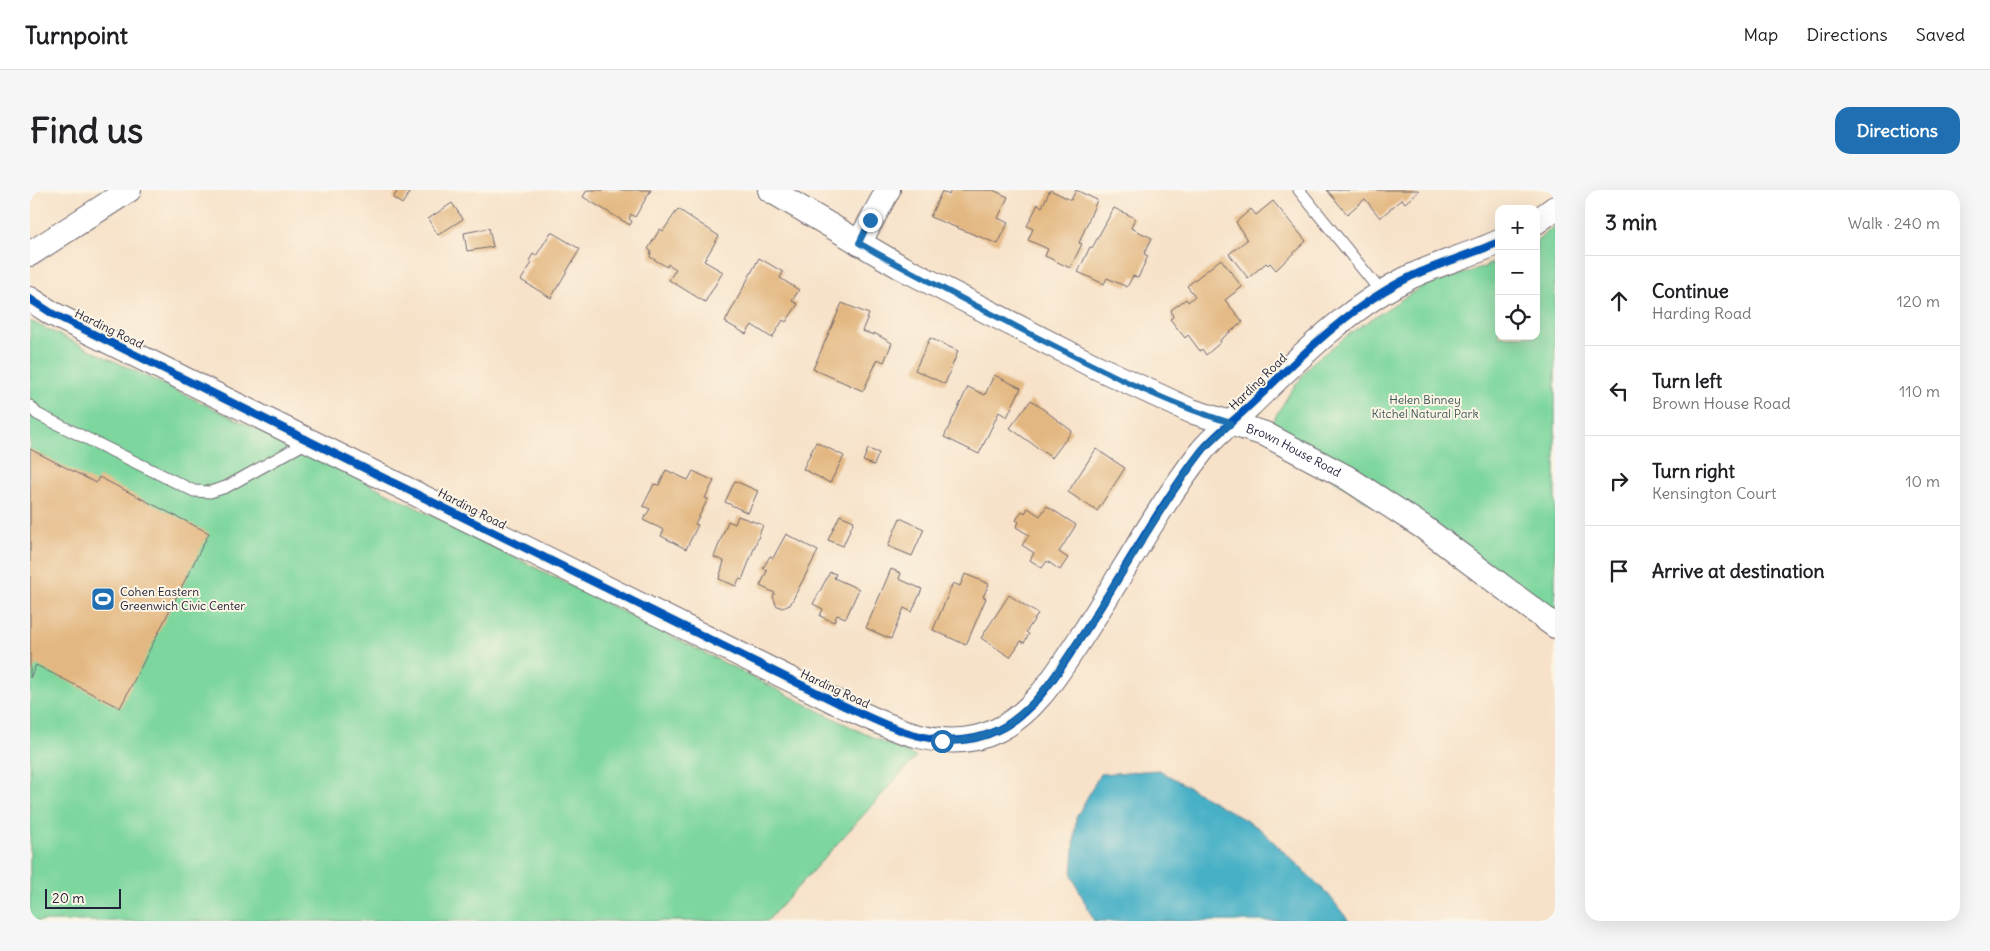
<!DOCTYPE html>
<meta charset="utf-8">
<style>
body{margin:0;font-family:Delius,sans-serif;background:#f6f6f6;color:#202124}
.controls{position:absolute;right:15px;top:15px;display:grid;overflow:hidden;border-radius:10px;box-shadow:0 5px 20px #0002}
.controls button{width:45px;height:45px;display:grid;place-items:center;padding:0;border:0;border-bottom:1px solid #e0e0e0;background:#fff;color:#202124;font:25px sans-serif}
.scale{position:absolute;left:15px;bottom:12px;width:76px;box-sizing:border-box;padding-left:5px;border:2px solid #22223b;border-top:0;font-size:14px;line-height:18px;white-space:nowrap;color:#22223b;-webkit-text-stroke:4px #fcf5e5;paint-order:stroke}
.stop{position:absolute;width:15px;height:15px;margin:-11px;border:4px solid #1f6fb2;border-radius:50%;background:#fff}
.stop.end{background:#1f6fb2;border-color:#fff;box-shadow:0 1px 5px #0008}
.list{margin:0;padding:0;list-style:none}
h2{display:flex;justify-content:space-between;align-items:center;height:65px;margin:0;padding:0 20px;font-size:21px}
h2 small{font-size:16px;font-weight:400;color:#757577}
.list li{display:grid;grid-template-columns:32px 1fr auto;gap:15px;align-items:center;box-sizing:border-box;height:90px;padding:0 20px;border-top:1px solid #e0e0e0}
.list b{display:block;font-size:19px;white-space:nowrap}
.list p{margin:0;font-size:16px;white-space:nowrap;color:#757577}
.list em{font-size:16px;font-style:normal;color:#757577}
.icon{flex:none;width:28px;height:28px;fill:none;stroke:currentColor;stroke-width:2;stroke-linecap:round;stroke-linejoin:round}
.map{position:relative;flex:none;width:1525px;height:731px;overflow:hidden;border-radius:15px}
header{display:flex;align-items:center;gap:30px;box-sizing:border-box;height:70px;padding:0 25px;background:#fff;border-bottom:1px solid #e0e0e0}
header strong{font-size:24px}
nav{display:flex;gap:28px;margin-inline-start:auto;font-size:18px}
.intro{display:flex;align-items:center;justify-content:space-between;box-sizing:border-box;height:120px;padding:0 30px}
h1{margin:0;font-size:35px}
.button{padding:12px 22px;border-radius:15px;background:#1f6fb2;color:#fff;font-size:18px;font-weight:700}
main{display:flex;gap:30px;padding:0 30px}
aside{flex:1;background:#fff;border-radius:15px;box-shadow:0 5px 20px #0002}
.map>svg:first-child{display:block}
</style>
<header>
<strong>Turnpoint</strong>
<nav><a>Map</a><a>Directions</a><a>Saved</a></nav>
</header>
<div class="intro"><h1>Find us</h1><a class="button">Directions</a></div>
<main>
<div class="map">
<svg width="1525" height="731" viewBox="0 0 1525 731">
<rect width="100%" height="100%" fill="#fcf5e5"/>
<filter id="ink" filterUnits="userSpaceOnUse"><feTurbulence type="fractalNoise" baseFrequency=".02" numOctaves="2"/><feDisplacementMap in="SourceGraphic" scale="10" xChannelSelector="R" yChannelSelector="G"/><feConvolveMatrix kernelMatrix="1 2 1 2 8 2 1 2 1" color-interpolation-filters="sRGB"/></filter>
<filter id="wash" filterUnits="userSpaceOnUse"><feTurbulence type="fractalNoise" baseFrequency=".0096" numOctaves="4" result="noise"/><feDisplacementMap in="SourceGraphic" scale="20" xChannelSelector="R" yChannelSelector="G"/><feGaussianBlur stdDeviation="1.12" result="paint"/><feColorMatrix in="noise" values="0 0 0 0 0 0 0 0 0 0 0 0 0 0 0 0 0 1.4 0 .05"/><feComposite in="paint" operator="in"/></filter>
<g filter="url(#wash)">
<rect width="100%" height="100%" fill="#f7e2c9"/>
<!-- green -->
<g fill="#7cd69d" stroke="#4f7c6c">
<polygon points="1525,35 1525,437 1235,244 1259,204 1282,173 1326,139 1391,97 1452,78 1469,70 1469,146 1506,146 1506,52"/>
<polygon points="0,131 298,273 829,541 886,567 737,731 0,731"/>
</g>
<!-- water -->
<polygon fill="#47b0c6" stroke="#346980" points="1129,580 1229,638 1298,704 1319,731 1064,731 1042,686 1046,628 1070,584"/>
<g id="blocks">
<!-- building -->
<g fill="#e3b781">
<polygon points="368,0 380,2 372,14 363,8"/>
<polygon points="557,0 621,0 605,27 601,24 599,29 602,31 600,35 553,7"/>
<polygon points="921,0 963,0 978,7 968,28 978,33 968,54 900,27 912,1 919,5"/>
<polygon points="1020,0 1041,10 1046,0 1067,10 1049,53 1052,54 1040,78 1015,66 1018,59 998,50 1003,39 997,36 1008,14 1012,17"/>
<polygon points="1297,0 1388,0 1389,1 1375,13 1372,9 1350,28 1335,9 1317,24"/>
<polygon points="1243,11 1276,51 1246,80 1240,73 1238,75 1236,73 1218,88 1199,64 1217,50 1206,32 1221,19 1226,25"/>
<polygon points="422,13 433,29 408,45 398,29"/>
<polygon points="1084,18 1105,28 1101,38 1122,48 1114,64 1118,66 1108,88 1103,86 1097,97 1077,88 1074,94 1048,82 1060,57 1062,58"/>
<polygon points="648,19 689,46 674,71 693,82 675,112 639,90 646,79 638,74 637,77 620,67 621,61 618,59 630,39 633,41"/>
<polygon points="459,38 463,57 437,61 434,43"/>
<polygon points="521,42 550,59 521,108 491,90 502,73 499,71 503,64 506,66"/>
<polygon points="729,68 753,82 750,88 769,100 762,111 768,114 756,132 753,130 742,148 722,135 716,144 695,132"/>
<polygon points="1191,69 1212,97 1195,110 1213,132 1190,150 1191,152 1176,165 1172,159 1170,161 1158,145 1155,148 1140,129 1143,127 1141,120 1156,109 1158,112 1165,106 1157,96"/>
<polygon points="812,113 839,124 832,141 844,145 844,143 862,153 854,172 848,169 833,201 783,179"/>
<polygon points="900,148 928,161 915,194 885,180"/>
<polygon points="964,185 991,198 977,227 969,222 949,264 914,247 938,197 955,205"/>
<polygon points="1001,210 1042,241 1022,268 980,238"/>
<polygon points="786,252 814,266 800,293 773,279"/>
<polygon points="0,259 66,293 69,287 179,343 90,518 6,475 0,488"/>
<polygon points="838,259 849,263 844,275 833,271"/>
<polygon points="1066,259 1095,278 1067,321 1038,302"/>
<polygon points="636,280 658,290 663,281 684,291 675,308 678,309 665,334 668,335 656,359 631,346 634,340 613,330 620,319 613,316 624,294 629,295"/>
<polygon points="705,291 728,301 718,323 695,312"/>
<polygon points="1017,316 1046,335 1029,362 1038,368 1030,380 1017,371 1012,378 1000,370 1004,363 992,355 999,345 986,337 989,332 986,330 992,321 995,323 998,318 1010,326"/>
<polygon points="810,325 824,331 813,356 798,350"/>
<polygon points="708,326 733,335 712,390 709,389 706,396 689,389 694,371 684,367 698,331 705,334"/>
<polygon points="870,328 894,339 882,366 858,356"/>
<polygon points="756,344 788,361 760,415 752,418 746,415 743,406 745,403 730,396 737,381 733,378 740,366 743,368"/>
<polygon points="861,379 871,383 869,389 892,399 882,422 874,418 861,449 836,438"/>
<polygon points="800,382 806,384 804,388 829,399 816,428 807,425 804,432 790,426 793,419 783,414"/>
<polygon points="935,384 959,394 953,407 956,408 936,455 903,440 923,393 930,396"/>
<polygon points="979,405 1008,424 996,442 999,444 994,453 991,451 980,467 951,448"/>
</g>
</g>
</g>
<g filter="url(#ink)">
<use href="#blocks" fill-opacity="0" stroke="#6d656d" stroke-width="1"/>
<g fill="none" stroke-linecap="round" stroke-linejoin="round">
<!-- service casing -->
<g stroke="#6d656d" stroke-width="13">
<g id="service">
<polyline points="1269,0 1352,103"/>
<polyline points="0,216 7,224 164,301 180,302 196,297 279,251"/>
</g>
</g>
<!-- minor casing -->
<g stroke="#6d656d" stroke-width="26">
<g id="minor">
<path id="s1" d="M740,0L869,76L1058,173L1161,221L1235,244L1316,287L1393,337L1525,436"/>
<polyline points="1506,32 1525,18"/>
<polyline points="829,53 858,0"/>
<polyline points="0,64 99,0"/>
<path d="M0,109L23,124L808,513C858,536 914,567 968,540C1005,522 1028,482 1050,449C1091,387 1126,320 1171,262C1184,245 1204,231 1219,216C1268,169 1319,116 1382,86C1410,73 1440,65 1469,52"/>
</g>
</g>
<!-- service -->
<use href="#service" stroke="#fff" stroke-width="11"/>
<!-- minor -->
<use href="#minor" stroke="#fff" stroke-width="24"/>
<!-- cycleway casing -->
<g stroke="#fcf5e5" stroke-width="11">
<path id="cycleway" d="M0,109L23,124L808,513C858,536 914,567 968,540C1005,522 1028,482 1050,449C1091,387 1126,320 1171,262C1184,245 1204,231 1219,216C1268,169 1319,116 1382,86C1410,73 1440,65 1469,52"/>
</g>
<!-- cycleway -->
<use href="#cycleway" stroke="#0057b8" stroke-width="8"/>
</g>
</g>
<g fill="none" stroke-linecap="round" stroke-linejoin="round" filter="url(#ink)">
<!-- route -->
<path stroke="#1f6fb2" stroke-width="6" d="M840,30L829,53C888,87 949,117 1010,149C1072,180 1134,213 1201,233L1172,260L1146,297L1059,435L1023,489L1002,514L976,536L954,546L928,551H912"/>
</g>
<!-- icons -->
<defs>
<g id="stadium-square" transform="scale(1.25)"><rect x="-9" y="-9" width="18" height="18" rx="4" fill="#1f6fb2" stroke="#fcf5e5"/><path d="M0-5a6.5 5 0 1 0 0 10a6.5 5 0 1 0 0-10ZM-3.5-1.8h7v3.6h-7Z" fill="#fff"/></g>
</defs>
<g fill-rule="evenodd">
<use href="#stadium-square" x="73" y="409"/>
</g>
<g text-anchor="middle" stroke-width="4" stroke-linejoin="round" paint-order="stroke">
<!-- street labels -->
<g font-size="12" fill="#22223b" stroke="#fcf5e5">
<text transform="translate(79 139) rotate(26)" y="4">Harding Road</text>
<text transform="translate(1228 192) rotate(-44)" y="4">Harding Road</text>
<text dy="4" stroke="none"><textPath href="#s1" startOffset="586">Brown House Road</textPath></text>
<text transform="translate(442 319) rotate(27)" y="4">Harding Road</text>
<text transform="translate(805 499) rotate(25)" y="4">Harding Road</text>
</g>
<!-- park labels -->
<g font-size="12" fill="#3d5858" stroke="#fcf5e5">
<text x="1395" y="214">Helen Binney<tspan x="1395" dy="14">Kitchel Natural Park</tspan></text>
</g>
<!-- poi labels -->
<g font-size="12" fill="#22223b" stroke="#fcf5e5" text-anchor="start">
<text x="90" y="406">Cohen Eastern<tspan x="90" dy="14">Greenwich Civic Center</tspan></text>
</g>
</g>
</svg>
<div class="controls">
<button>+</button>
<button>−</button>
<button><svg class="icon" aria-label="locate" viewBox="0 0 24 24"><circle cx="12" cy="12" r="6"/><path d="M12 2v4M12 18v4M2 12h4M18 12h4"/></svg></button>
</div>
<div class="scale">20 m</div>
<div class="stop" style="left:912px;top:551px"></div>
<div class="stop end" style="left:840px;top:30px"></div>
</div>
<aside>
<h2>3 min<small>Walk · 240 m</small></h2>
<ul class="list">
<li><svg class="icon" aria-label="ahead" viewBox="0 0 24 24"><path d="M12 20V5M6 11l6-6 6 6"/></svg><div><b>Continue</b><p>Harding Road</p></div><em>120 m</em></li>
<li><svg class="icon" aria-label="left" viewBox="0 0 24 24"><path d="M17 20v-9H6M10 6l-5 5 5 5"/></svg><div><b>Turn left</b><p>Brown House Road</p></div><em>110 m</em></li>
<li><svg class="icon" aria-label="right" viewBox="0 0 24 24"><path d="M7 20v-9h11M14 6l5 5-5 5"/></svg><div><b>Turn right</b><p>Kensington Court</p></div><em>10 m</em></li>
<li><svg class="icon" aria-label="arrive" viewBox="0 0 24 24"><path d="M6 21V4h12l-3 4 3 4H6"/></svg><div><b>Arrive at destination</b></div></li>
</ul>
</aside>
</main>
